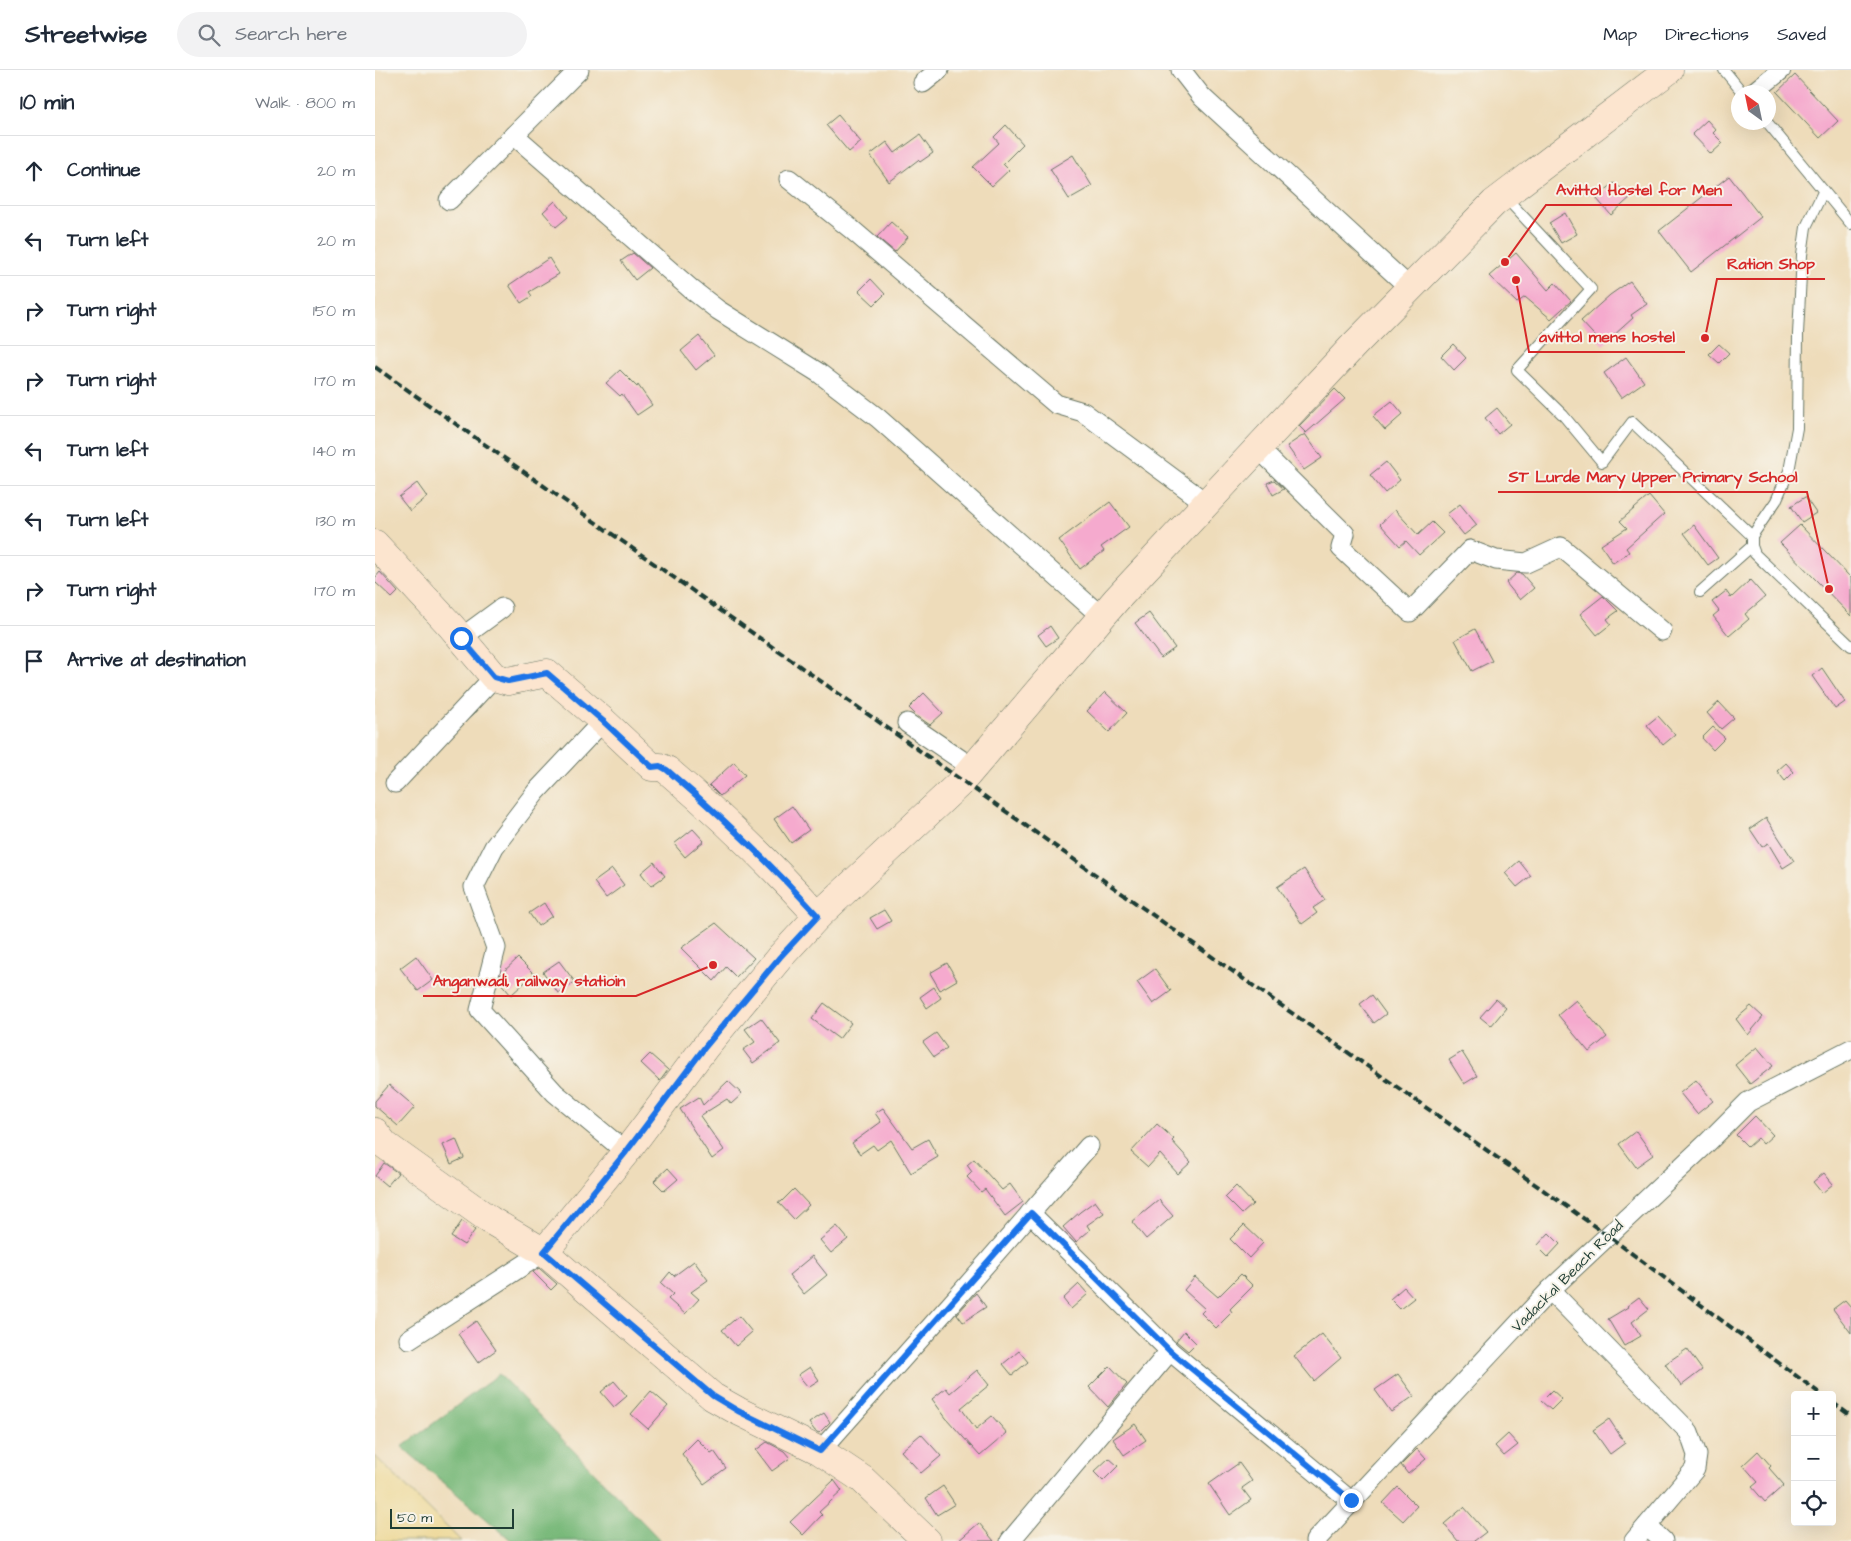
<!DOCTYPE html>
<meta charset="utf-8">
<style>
body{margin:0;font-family:"Architects Daughter",sans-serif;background:#f2f2f3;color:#1f2937}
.controls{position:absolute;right:15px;bottom:15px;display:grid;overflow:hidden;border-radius:5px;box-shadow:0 5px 20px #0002}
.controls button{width:45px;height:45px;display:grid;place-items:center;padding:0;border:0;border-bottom:1px solid #e0e1e3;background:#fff;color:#1f2937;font:25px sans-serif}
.compass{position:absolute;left:1356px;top:15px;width:45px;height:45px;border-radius:50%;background:#fff;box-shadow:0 5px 20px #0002;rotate:327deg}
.scale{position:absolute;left:15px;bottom:12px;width:124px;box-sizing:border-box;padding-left:5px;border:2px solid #1f3d34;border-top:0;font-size:14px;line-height:18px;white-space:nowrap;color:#1f3d34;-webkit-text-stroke:4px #f7f3e8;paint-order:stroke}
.stop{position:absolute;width:15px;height:15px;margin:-11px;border:4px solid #1a73e8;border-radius:50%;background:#fff}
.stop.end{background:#1a73e8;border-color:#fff;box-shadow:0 1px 5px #0008}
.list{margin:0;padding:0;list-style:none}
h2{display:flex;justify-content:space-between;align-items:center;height:65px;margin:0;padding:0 20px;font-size:21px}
h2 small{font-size:16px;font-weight:400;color:#747a83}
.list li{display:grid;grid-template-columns:32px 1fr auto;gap:15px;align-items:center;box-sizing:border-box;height:70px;padding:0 20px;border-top:1px solid #e0e1e3}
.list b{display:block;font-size:19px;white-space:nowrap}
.list em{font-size:16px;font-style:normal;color:#747a83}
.icon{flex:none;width:28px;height:28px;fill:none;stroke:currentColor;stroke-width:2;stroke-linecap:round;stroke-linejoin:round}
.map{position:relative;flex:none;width:1476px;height:1471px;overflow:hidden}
header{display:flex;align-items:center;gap:30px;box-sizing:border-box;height:70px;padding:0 25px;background:#fff;border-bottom:1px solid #e0e1e3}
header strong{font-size:24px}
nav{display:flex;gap:28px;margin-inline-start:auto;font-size:18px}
.search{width:350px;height:45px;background:#f2f2f3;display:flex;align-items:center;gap:12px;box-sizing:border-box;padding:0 18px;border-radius:28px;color:#747a83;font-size:19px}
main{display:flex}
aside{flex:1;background:#fff}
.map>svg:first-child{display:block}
</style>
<header>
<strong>Streetwise</strong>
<div class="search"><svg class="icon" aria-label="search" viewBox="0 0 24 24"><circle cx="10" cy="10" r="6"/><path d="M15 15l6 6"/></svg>Search here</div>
<nav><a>Map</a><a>Directions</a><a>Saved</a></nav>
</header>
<main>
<aside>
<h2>10 min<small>Walk · 800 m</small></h2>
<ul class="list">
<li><svg class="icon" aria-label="ahead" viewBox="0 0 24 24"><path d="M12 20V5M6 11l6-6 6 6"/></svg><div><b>Continue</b></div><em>20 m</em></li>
<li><svg class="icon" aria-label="left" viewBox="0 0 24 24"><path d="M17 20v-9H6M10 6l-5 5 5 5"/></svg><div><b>Turn left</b></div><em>20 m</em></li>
<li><svg class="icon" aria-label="right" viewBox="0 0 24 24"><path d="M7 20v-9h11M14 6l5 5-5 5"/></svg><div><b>Turn right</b></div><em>150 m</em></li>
<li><svg class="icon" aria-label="right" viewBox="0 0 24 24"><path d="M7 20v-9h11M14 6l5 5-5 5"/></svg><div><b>Turn right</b></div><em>170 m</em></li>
<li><svg class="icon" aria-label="left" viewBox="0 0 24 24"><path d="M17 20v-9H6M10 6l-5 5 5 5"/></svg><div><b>Turn left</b></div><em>140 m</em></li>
<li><svg class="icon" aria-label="left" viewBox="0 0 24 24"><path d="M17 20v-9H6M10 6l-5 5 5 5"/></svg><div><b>Turn left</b></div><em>130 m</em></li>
<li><svg class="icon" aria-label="right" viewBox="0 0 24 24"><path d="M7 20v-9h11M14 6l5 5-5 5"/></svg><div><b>Turn right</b></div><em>170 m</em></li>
<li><svg class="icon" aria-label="arrive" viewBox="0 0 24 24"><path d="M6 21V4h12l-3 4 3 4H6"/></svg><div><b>Arrive at destination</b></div></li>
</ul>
</aside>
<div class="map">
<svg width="1476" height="1471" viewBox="0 0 1476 1471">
<rect width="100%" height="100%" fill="#f7f3e8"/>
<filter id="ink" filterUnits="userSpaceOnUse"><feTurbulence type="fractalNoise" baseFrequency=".02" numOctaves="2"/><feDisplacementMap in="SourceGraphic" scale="10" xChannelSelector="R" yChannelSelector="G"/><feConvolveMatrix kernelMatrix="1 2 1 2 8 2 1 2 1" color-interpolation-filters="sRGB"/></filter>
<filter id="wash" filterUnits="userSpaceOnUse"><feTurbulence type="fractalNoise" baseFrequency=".0096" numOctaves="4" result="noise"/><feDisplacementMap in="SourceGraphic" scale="20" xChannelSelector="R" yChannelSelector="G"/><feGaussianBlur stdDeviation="1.12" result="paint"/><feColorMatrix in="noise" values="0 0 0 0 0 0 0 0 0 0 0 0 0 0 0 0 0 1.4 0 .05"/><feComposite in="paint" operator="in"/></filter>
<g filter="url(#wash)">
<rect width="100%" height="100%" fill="#eedcba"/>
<!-- forest -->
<polygon fill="#79b97a" stroke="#4c7b57" points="124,1304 286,1471 137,1471 27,1377"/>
<!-- sand -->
<polygon fill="#eeda9e" stroke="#868c69" points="0,1386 86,1471 0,1471"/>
<g id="blocks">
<!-- building -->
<g fill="#f5aace">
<polygon points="1420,5 1463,51 1445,68 1402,22"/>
<polygon points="463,45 486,72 474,82 451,55"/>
<polygon points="1332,50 1341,60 1338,63 1348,73 1336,84 1317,64"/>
<polygon points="631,55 648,74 628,94 634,100 617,116 598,97 624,73 619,67"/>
<polygon points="545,65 558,83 545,92 543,90 514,112 495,85 512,72 520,83"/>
<polygon points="698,85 717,116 694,129 675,99"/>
<polygon points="1354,106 1386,147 1316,202 1284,161"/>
<polygon points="1239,113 1257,126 1236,145 1221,128"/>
<polygon points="180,131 193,147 181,157 168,142"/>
<polygon points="1190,143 1202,164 1186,173 1174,153"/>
<polygon points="516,152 533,167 520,182 502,167"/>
<polygon points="258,183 275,198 260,210 246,191"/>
<polygon points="1141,183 1173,220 1180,213 1196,231 1176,249 1150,227 1142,233 1114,206"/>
<polygon points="174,188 184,204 154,222 157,226 146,233 134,215"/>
<polygon points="496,209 510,224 499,235 484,221"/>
<polygon points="1255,211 1272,234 1256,245 1258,248 1228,275 1206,251 1235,225"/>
<polygon points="324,266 339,285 321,300 306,281"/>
<polygon points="1078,274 1091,288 1079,300 1066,286"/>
<polygon points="1344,274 1354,283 1344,293 1334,284"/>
<polygon points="1251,287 1269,312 1246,328 1229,303"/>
<polygon points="245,300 262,317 263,315 277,335 262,345 247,324 245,326 231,313"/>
<polygon points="960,319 970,329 931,363 924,356"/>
<polygon points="1017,331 1028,344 1010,360 998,346"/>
<polygon points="1122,338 1135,354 1123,364 1110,348"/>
<polygon points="930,364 947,388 929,400 912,376"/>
<polygon points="1011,392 1025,410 1010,423 995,405"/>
<polygon points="899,410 909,419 898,425 892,413"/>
<polygon points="42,413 52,427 35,441 24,427"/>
<polygon points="1274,426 1289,444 1251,478 1254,482 1238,493 1226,475 1252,458 1245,451"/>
<polygon points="1430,427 1441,443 1427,452 1416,436"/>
<polygon points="735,432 754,457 726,477 729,481 705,499 684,470"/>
<polygon points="1085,434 1102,455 1089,465 1072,444"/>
<polygon points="1020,440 1043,465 1057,452 1068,463 1044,485 1031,471 1025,476 1005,454"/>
<polygon points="1319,455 1343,488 1333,495 1309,463"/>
<polygon points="1425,455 1476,508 1476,546 1405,473"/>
<polygon points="5,502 23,522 17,528 0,512 0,508"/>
<polygon points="1142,503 1147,504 1159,518 1145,530 1131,513"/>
<polygon points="1375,510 1390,527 1370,544 1374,549 1354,566 1338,546 1344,541 1337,532 1351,521 1356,528"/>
<polygon points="1228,526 1243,541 1232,549 1236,554 1222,565 1205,544"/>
<polygon points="774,543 800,578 786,588 760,553"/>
<polygon points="675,556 683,568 671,576 663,565"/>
<polygon points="1100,559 1117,591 1097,601 1080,570"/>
<polygon points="1447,598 1470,632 1460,639 1437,606"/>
<polygon points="730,622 752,643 734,662 712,641"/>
<polygon points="549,623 568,643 555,655 542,646 534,638"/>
<polygon points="1344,632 1359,648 1346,659 1332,643"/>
<polygon points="1283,646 1300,665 1288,675 1272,655"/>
<polygon points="1338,657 1350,668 1338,680 1327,668"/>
<polygon points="359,692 370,705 345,726 334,715"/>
<polygon points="1411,693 1419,702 1410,711 1402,701"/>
<polygon points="417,736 434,760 416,773 399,749"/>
<polygon points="1391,748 1419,791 1408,798 1393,773 1387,777 1375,759"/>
<polygon points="318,759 329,771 310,787 299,774"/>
<polygon points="1144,791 1156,806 1142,817 1130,803"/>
<polygon points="279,792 290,806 276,816 266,803"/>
<polygon points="237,799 249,815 231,828 219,812"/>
<polygon points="929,799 950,830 938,838 942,843 927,854 902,817"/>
<polygon points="169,833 177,846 163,856 154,843"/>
<polygon points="509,840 516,851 502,859 495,848"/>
<polygon points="341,853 379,888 361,907 351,897 339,911 306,878"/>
<polygon points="41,886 58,910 43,921 25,898"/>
<polygon points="143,888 159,904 136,925 124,911 126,904"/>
<polygon points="184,891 200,912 183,923 168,902"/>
<polygon points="572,893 582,910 565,920 555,903"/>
<polygon points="780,899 796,921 778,934 762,912"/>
<polygon points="559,917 566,928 552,938 545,927"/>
<polygon points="997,925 1011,944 999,953 985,934"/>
<polygon points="1121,929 1131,938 1116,956 1105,947"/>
<polygon points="1201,930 1232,967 1214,982 1183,945"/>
<polygon points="449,933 476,953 464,969 437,949"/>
<polygon points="1376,936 1388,947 1373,965 1361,949"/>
<polygon points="386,948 405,973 378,993 368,980 380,972 370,959"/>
<polygon points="561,963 572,978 559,987 548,972"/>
<polygon points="1382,977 1398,996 1375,1014 1360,995"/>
<polygon points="1087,982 1102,1006 1089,1014 1074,990"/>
<polygon points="275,984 293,1000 285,1011 266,993"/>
<polygon points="1321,1010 1338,1031 1322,1044 1305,1023"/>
<polygon points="353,1011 367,1024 356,1034 352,1029 325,1046 349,1080 337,1089 305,1039 324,1027 328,1035"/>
<polygon points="14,1015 40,1037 23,1056 0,1036 0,1031"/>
<polygon points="508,1038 537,1078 553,1069 563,1087 536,1103 516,1070 502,1080 498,1075 485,1084 477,1073 506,1052 500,1043"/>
<polygon points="1380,1046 1398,1065 1388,1074 1383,1068 1373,1077 1361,1065"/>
<polygon points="782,1054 799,1069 797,1071 816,1092 803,1104 785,1084 773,1097 756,1082"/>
<polygon points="1261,1061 1278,1085 1261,1097 1244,1074"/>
<polygon points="81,1069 89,1088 76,1094 68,1075"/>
<polygon points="599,1089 627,1120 635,1114 648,1132 630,1146 610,1119 606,1122 592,1107 597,1102 592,1095"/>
<polygon points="9,1093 23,1103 12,1116 0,1106"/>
<polygon points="293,1098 303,1109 289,1121 279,1111"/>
<polygon points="1449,1103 1458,1114 1447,1123 1438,1112"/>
<polygon points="861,1116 878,1134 867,1144 850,1127"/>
<polygon points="419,1119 434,1135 419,1149 403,1132 406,1132"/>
<polygon points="784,1130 798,1146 771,1169 757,1152"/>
<polygon points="720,1131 729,1143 712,1155 715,1160 701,1172 688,1157 705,1142"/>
<polygon points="87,1151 100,1160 89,1175 76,1167"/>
<polygon points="869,1155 888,1173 874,1188 855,1169"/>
<polygon points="462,1156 473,1169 456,1183 445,1170"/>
<polygon points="1174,1163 1185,1174 1173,1187 1162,1176"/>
<polygon points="437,1186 452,1205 429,1224 414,1205"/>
<polygon points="319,1191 333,1210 316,1222 324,1229 310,1244 293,1229 298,1224 286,1213 295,1202 299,1206"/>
<polygon points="164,1198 182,1214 176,1220 158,1202"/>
<polygon points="866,1204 878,1216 855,1239 857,1242 841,1258 826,1243 830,1239 809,1220 820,1207 843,1227"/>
<polygon points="704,1214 713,1224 696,1239 688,1229"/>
<polygon points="1029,1217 1039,1228 1025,1239 1015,1229"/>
<polygon points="601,1223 611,1237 588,1252 582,1244"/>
<polygon points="1264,1227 1274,1239 1257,1252 1266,1266 1249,1276 1233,1249 1253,1237 1252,1236"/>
<polygon points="1470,1230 1476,1237 1476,1263 1458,1239"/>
<polygon points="364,1246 377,1262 361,1276 347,1260"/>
<polygon points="101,1251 121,1280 103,1293 83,1264"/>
<polygon points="809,1261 821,1273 813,1281 801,1271"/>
<polygon points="947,1264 966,1288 939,1311 919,1286"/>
<polygon points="1312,1279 1327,1300 1306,1316 1290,1294"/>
<polygon points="644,1281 653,1292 637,1305 628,1294"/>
<polygon points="735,1296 752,1314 733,1337 714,1317"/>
<polygon points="435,1297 444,1310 433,1317 423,1305"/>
<polygon points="602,1300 614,1315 586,1338 601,1359 617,1346 632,1363 605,1386 571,1348 557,1329 571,1318 575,1323"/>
<polygon points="1023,1304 1039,1326 1016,1342 1000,1320"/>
<polygon points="239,1311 252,1326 239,1337 226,1322"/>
<polygon points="1177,1320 1187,1329 1176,1340 1166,1331"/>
<polygon points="276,1321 293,1336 273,1359 256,1344"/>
<polygon points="449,1343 455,1352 444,1363 440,1361 434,1353"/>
<polygon points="1234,1349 1250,1373 1235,1384 1218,1360"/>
<polygon points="760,1354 771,1370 749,1385 738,1369"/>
<polygon points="546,1364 566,1386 546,1403 526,1381"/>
<polygon points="1133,1364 1143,1375 1129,1386 1120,1376"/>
<polygon points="322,1369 336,1383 339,1381 351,1398 329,1414 307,1384"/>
<polygon points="392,1372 409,1381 415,1388 397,1401 381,1380"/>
<polygon points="1042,1379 1051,1389 1033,1404 1026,1395"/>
<polygon points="1383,1381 1396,1396 1394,1398 1409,1415 1390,1432 1377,1417 1383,1412 1368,1395"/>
<polygon points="734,1388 743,1396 728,1411 719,1402"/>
<polygon points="864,1393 877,1411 867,1418 876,1430 855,1445 834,1414"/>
<polygon points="459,1410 467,1421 444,1442 447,1445 428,1465 415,1452"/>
<polygon points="568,1416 580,1434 562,1445 551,1428"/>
<polygon points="1023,1417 1042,1436 1028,1451 1008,1433"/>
<polygon points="1089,1437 1111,1462 1099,1471 1083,1471 1069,1454"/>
<polygon points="604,1453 619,1471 583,1471"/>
</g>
</g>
</g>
<g filter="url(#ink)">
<use href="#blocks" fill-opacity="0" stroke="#677563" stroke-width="1"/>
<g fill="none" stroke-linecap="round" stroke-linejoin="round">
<!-- lane casing -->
<g stroke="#677563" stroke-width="12">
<g id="lane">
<polyline points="1349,0 1367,22"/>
<polyline points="1392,52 1476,154"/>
<polyline points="1448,122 1431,157 1427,185 1423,264 1422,358 1414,401 1401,431 1377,466 1377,476 1380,484 1476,576"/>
<polyline points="1130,127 1216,219 1142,300 1188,345 1227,392 1257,352 1377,466"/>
<polyline points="1325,522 1377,476"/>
</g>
</g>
<!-- street casing -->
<g stroke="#677563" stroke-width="21">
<g id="street">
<polyline points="806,0 827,27 1035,218"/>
<polyline points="548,13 564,0"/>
<polyline points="1379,22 1406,0"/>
<polyline points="139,65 316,219 343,240 444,303 503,348 727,547"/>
<polyline points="414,109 475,158 681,334 708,342 831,433"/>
<polyline points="74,130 204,0"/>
<polyline points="882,377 970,464 966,478 1035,542 1095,480 1121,490 1151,493 1186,477 1287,561"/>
<polyline points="86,568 127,538"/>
<polyline points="228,651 161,722 119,777 99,817 121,878 105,940 180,1023 251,1082"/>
<polyline points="532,653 598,698"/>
<polyline points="20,713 119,607"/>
<polyline points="655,1143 795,1281 976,1431"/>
<polyline points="1175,1220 1314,1362 1322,1385 1320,1399 1259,1471"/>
<polyline points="34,1269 169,1182"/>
<polyline points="445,1381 577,1233 714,1076"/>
<polyline points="1272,1456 1288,1471"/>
<polyline points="635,1471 795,1281"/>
<polyline points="940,1471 1175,1220 1331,1074 1373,1032 1476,979"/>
</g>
</g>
<!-- secondary casing -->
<g stroke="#677563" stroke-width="29">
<g id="secondary">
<path d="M0,474L76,556L119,607L133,611L172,603L228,651L277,697H285L292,700C345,745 396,794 443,846"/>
<polyline points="0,1062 10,1075 115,1150 169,1182 338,1327 363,1341 445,1381 487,1409 552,1471"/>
<polyline points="169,1182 251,1082 330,977 405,887 443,846 586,712 741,530 979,275 1119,133 1294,0"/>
</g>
</g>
<!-- lane -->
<use href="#lane" stroke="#fff" stroke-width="10"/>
<!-- street -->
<use href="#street" stroke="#fff" stroke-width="19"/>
<!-- secondary -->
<use href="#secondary" stroke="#fce5cf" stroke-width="28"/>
<!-- rail -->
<g stroke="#1f3d34" stroke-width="4" stroke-dasharray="8 4" stroke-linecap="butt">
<polyline points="0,297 1232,1165 1447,1325"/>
<polyline points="1457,1332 1476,1346"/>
</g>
</g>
</g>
<g fill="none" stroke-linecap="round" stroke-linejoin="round" filter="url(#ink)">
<!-- route -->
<path stroke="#1a73e8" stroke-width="6" d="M86,568L119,607L133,611L172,603L228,651L277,697L285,696L292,700C345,745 396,794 443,846L405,887L330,977L251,1082L169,1182L338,1326L363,1341L445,1381L656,1143L795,1281L976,1430"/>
</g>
<g text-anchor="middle" stroke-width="4" stroke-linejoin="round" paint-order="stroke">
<!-- street labels -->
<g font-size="15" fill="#1f3d34" stroke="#f7f3e8">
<text transform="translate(1192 1206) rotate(-45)" y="5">Vadackal Beach Road</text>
</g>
</g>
<!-- callouts -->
<path fill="none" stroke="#d62828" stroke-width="2" d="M1130 192L1171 135H1357M1330 268L1342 209H1450M1141 210L1154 282H1310M1454 519L1432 422H1123M338 895L261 926H48"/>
<g fill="#d62828" stroke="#f7f3e8" stroke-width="2">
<circle cx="1130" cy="192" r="5"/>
<circle cx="1330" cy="268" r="5"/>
<circle cx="1141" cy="210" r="5"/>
<circle cx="1454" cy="519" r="5"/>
<circle cx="338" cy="895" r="5"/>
</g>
<g font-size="16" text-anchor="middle" font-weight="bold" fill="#d62828" stroke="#f7f3e8" stroke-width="4" stroke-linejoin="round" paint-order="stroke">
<text x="1264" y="125">Avittol Hostel for Men</text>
<text x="1396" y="199">Ration Shop</text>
<text x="1232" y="272">avittol mens hostel</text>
<text x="1278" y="412">ST Lurde Mary Upper Primary School</text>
<text x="154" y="916">Anganwadi, railway statioin</text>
</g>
</svg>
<div class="controls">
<button>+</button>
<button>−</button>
<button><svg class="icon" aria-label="locate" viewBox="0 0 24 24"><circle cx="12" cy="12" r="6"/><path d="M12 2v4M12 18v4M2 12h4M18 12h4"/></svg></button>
</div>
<svg class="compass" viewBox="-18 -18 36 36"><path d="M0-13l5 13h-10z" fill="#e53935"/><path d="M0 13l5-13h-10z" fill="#747a83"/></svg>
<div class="scale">50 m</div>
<div class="stop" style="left:86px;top:568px"></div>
<div class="stop end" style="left:976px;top:1430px"></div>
</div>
</main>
